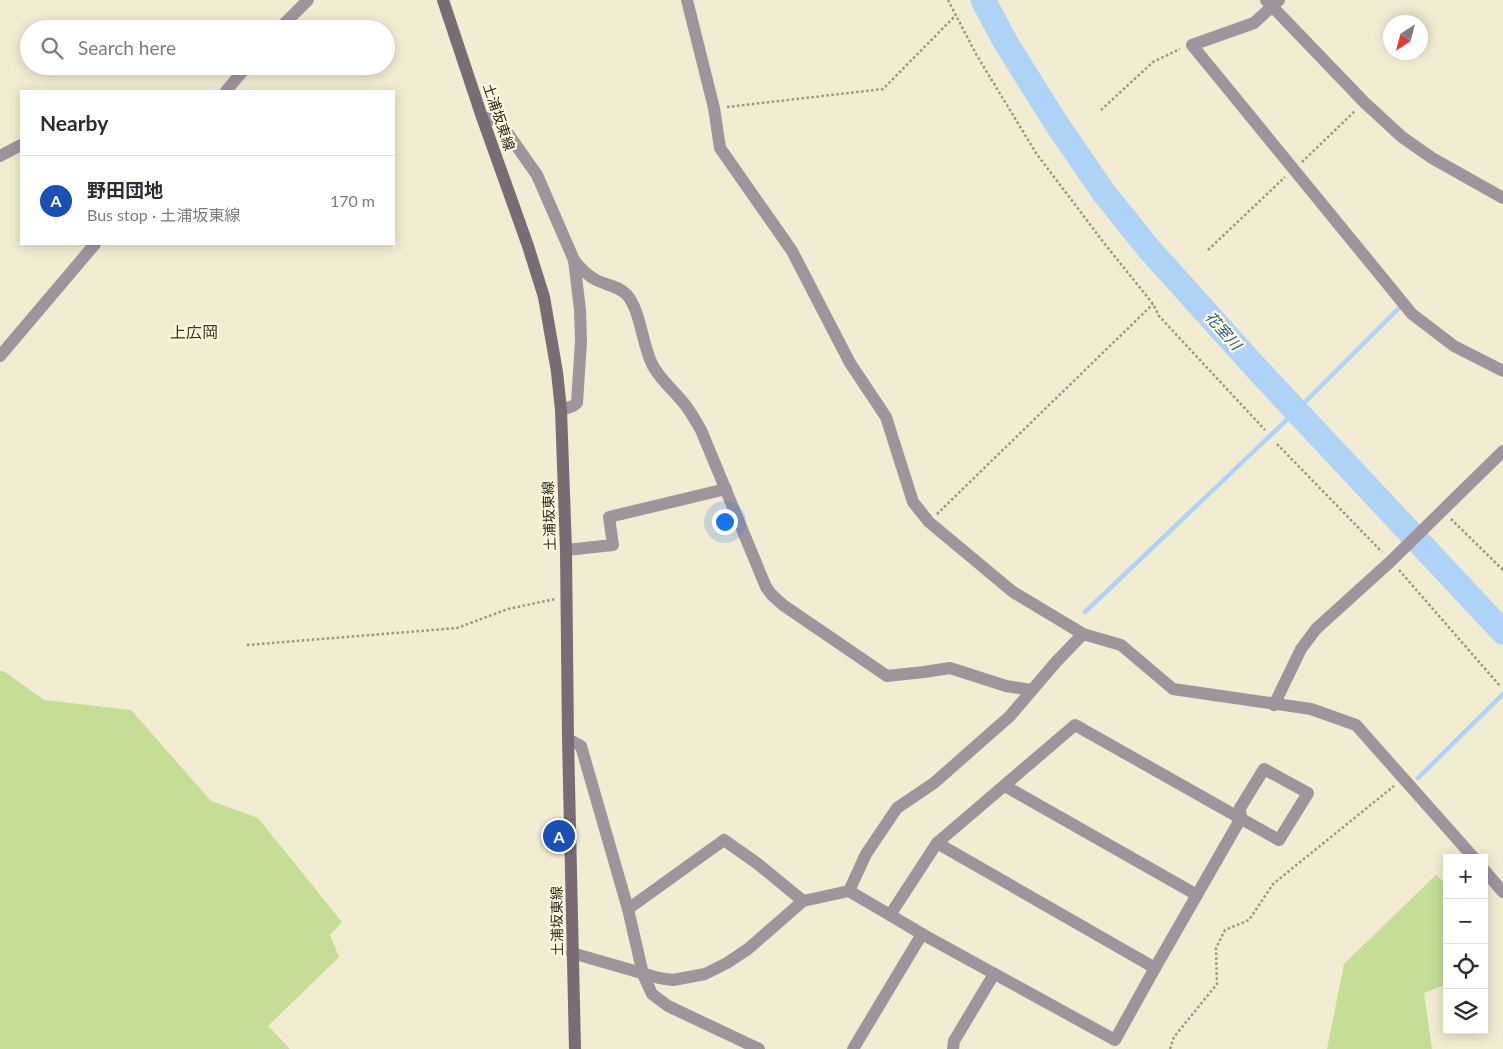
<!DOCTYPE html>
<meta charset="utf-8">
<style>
body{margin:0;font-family:Lato,"Noto Sans JP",sans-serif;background:#f2f2f3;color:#2b2b33}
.controls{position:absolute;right:15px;bottom:15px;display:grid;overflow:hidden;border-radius:0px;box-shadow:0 2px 12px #0003}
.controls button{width:45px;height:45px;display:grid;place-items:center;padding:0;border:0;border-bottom:1px solid #e1e1e2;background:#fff;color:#2b2b33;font:25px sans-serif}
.compass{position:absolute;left:1383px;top:15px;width:45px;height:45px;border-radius:50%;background:#fff;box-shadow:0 2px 12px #0003;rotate:216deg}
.you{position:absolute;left:724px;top:521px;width:18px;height:18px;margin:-12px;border:4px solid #fff;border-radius:50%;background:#1a73e8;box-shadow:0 0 0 8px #1a73e833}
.badge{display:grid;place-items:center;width:32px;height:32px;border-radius:50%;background:#892c97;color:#fff;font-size:16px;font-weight:700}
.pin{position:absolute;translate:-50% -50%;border:2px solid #fff;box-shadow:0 1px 5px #0006}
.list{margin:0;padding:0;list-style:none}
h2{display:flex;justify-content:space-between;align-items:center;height:65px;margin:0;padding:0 20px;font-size:21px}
h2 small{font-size:16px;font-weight:400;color:#7c7c81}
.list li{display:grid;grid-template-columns:32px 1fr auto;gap:15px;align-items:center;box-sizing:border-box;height:90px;padding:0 20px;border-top:1px solid #e1e1e2}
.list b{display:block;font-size:19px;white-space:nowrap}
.list p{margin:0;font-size:16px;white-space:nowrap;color:#7c7c81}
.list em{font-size:16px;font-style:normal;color:#7c7c81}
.icon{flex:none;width:28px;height:28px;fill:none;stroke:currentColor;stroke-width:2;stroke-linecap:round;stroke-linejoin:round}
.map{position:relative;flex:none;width:1503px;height:1049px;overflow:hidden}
.search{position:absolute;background:#fff;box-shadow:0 2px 12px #0003;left:20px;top:20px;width:375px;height:55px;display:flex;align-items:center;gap:12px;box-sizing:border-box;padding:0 18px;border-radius:28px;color:#7c7c81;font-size:19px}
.panel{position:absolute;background:#fff;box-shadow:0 2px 12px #0003;left:20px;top:90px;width:375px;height:155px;border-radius:0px}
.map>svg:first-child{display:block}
</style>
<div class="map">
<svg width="1503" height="1049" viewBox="0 0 1503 1049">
<rect width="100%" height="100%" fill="#f1ecd2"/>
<!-- green -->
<g fill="#c4de96">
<polygon points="0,671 5,672 44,700 131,710 211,801 258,818 342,922 330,935 339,957 268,1026 290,1049 0,1049"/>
<polygon points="1436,875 1447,885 1447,984 1424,993 1432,1049 1327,1049 1344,964"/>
</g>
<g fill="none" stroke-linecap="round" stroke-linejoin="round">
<!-- stream -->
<g stroke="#afd2f7" stroke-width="4.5">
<polyline points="1085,612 1296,411 1400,307"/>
<polyline points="1418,778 1503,694"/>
</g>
<!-- river -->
<polyline stroke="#afd2f7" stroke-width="25" points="983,0 1006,43 1056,123 1104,193 1149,249 1257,369 1503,632"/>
<!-- path -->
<g stroke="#9a9683" stroke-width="2.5" stroke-dasharray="2.5 2.5" stroke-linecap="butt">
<polyline points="948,0 976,54 1036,153 1104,243 1153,304 1159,316 1265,430"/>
<polyline points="727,107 883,89 956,15"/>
<polyline points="1101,110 1153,62 1180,49"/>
<polyline points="1302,162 1356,110"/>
<polyline points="1208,250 1285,177"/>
<polyline points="1277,444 1382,552"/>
<polyline points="937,514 1153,304"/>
<polyline points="1451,519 1503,570"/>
<polyline points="1399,570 1500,686"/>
<polyline points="247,645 457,628 508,609 555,599"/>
<polyline points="1170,1049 1174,1037 1217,984 1216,948 1225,930 1249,920 1273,884 1394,786"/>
</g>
<!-- minor -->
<g stroke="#9f949b" stroke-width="12">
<polyline points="687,0 714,108 720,148 792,251 850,363 886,417 913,502 929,522 1013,592 1083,634 1121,645 1173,689 1311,709 1356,725 1474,858"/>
<polyline points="1266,0 1364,102 1402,137 1432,158 1503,198"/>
<polyline points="1279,0 1254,23 1192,45 1412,314 1454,346 1503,371"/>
<polyline points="279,29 308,0"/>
<polyline points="226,91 247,66"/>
<path d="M482,117L499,121L537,175L574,260C580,268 587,275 596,280C606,285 619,286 627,295C641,311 642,346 653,366C660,379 673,390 682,401C690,410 695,420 701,430L766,587L771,594L783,605L887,676L924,672L950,668L1006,686L1032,690"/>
<polyline points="0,156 21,145"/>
<polyline points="0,356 95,244"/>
<polyline points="561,410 573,406 577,403 581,341 580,310 574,260"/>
<polyline points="566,550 613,545 609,517 726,489"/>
<polyline points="1274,705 1301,649 1316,629 1391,561 1503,451"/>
<polyline points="568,739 581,746 628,909 643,974 652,994 668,1006 759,1049"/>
<polyline points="1005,786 1197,895"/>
<polyline points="937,843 1155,968"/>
<polyline points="1484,870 1503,892"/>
<polyline points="849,891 866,854 897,808 934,783 1010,716 1056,662 1083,634"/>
<polyline points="628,909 724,840 758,864 803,901"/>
<polyline points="572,953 659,978 673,980 705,974 727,963 748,949 803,901 849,891 890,915"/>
<polyline points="1155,968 1241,818 1240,808 1264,769 1308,793 1279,840 1075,725 937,843 890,915 922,934 1115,1040 1155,968"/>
<polyline points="853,1049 922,934"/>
<polyline points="953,1049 954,1041 994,974"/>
</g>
<!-- secondary -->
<polyline stroke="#7a6b75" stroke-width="12" points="443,0 482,117 528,246 544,297 557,372 561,410 566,550 568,739 575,1049"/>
</g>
<g text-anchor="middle" stroke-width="4.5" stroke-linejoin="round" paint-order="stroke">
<!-- street labels -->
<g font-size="14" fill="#29271d" stroke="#fef9df">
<text transform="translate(499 117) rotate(71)" y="5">土浦坂東線</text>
<text transform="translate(549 516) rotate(-92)" y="5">土浦坂東線</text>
<text transform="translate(557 921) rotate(-91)" y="5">土浦坂東線</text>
</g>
<!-- water labels -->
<g font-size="15" font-style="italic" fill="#1b5990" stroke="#fef9df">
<text transform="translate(1223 331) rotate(48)" y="5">花室川</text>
</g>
<!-- quarter labels -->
<g font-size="16" fill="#3a3621" stroke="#fef9df">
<text x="194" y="338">上広岡</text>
</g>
</g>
</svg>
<div class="controls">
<button>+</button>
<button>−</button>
<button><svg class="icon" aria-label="locate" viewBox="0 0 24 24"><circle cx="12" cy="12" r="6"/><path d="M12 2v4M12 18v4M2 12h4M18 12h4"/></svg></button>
<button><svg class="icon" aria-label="layers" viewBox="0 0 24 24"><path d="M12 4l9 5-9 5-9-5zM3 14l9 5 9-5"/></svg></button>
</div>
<svg class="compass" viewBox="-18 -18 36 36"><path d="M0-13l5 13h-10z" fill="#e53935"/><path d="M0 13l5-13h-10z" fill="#7c7c81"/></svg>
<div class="you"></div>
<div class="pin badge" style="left:559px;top:836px;background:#1a4fb4">A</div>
<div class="search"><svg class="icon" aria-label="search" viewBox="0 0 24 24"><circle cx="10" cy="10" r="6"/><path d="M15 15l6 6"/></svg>Search here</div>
<section class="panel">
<h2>Nearby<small></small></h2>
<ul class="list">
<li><span class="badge" style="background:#1a4fb4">A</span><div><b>野田団地</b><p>Bus stop · 土浦坂東線</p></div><em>170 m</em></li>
</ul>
</section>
</div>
